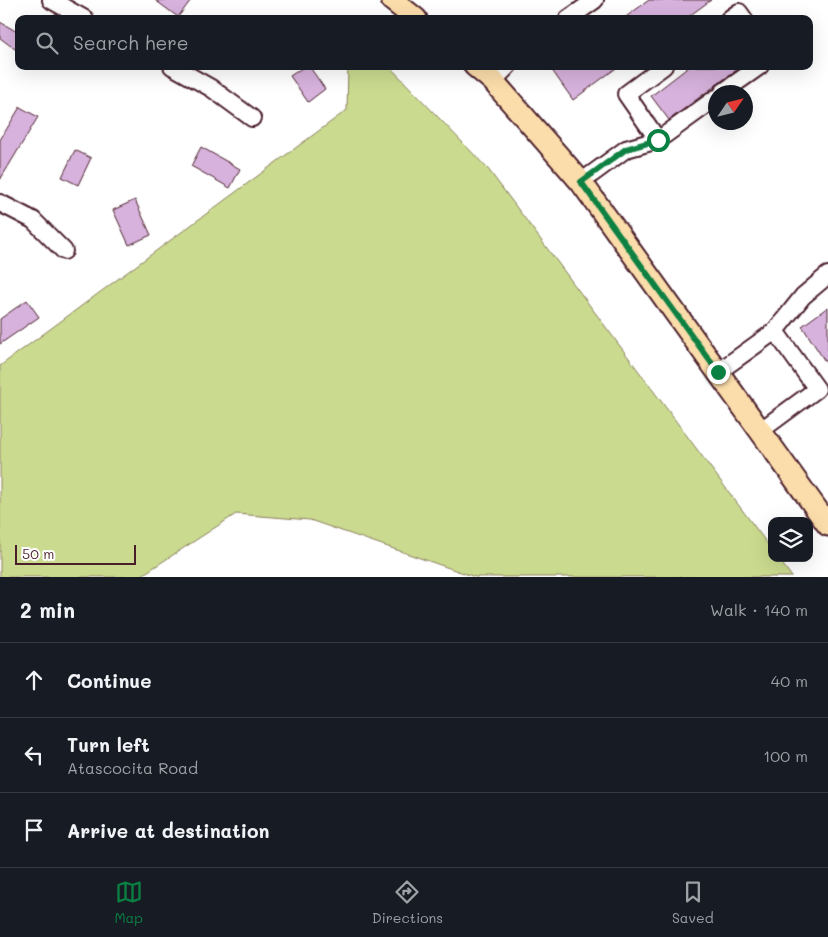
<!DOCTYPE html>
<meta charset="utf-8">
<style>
body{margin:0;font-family:Mali,sans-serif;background:#20242c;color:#f1f3f6}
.controls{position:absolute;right:15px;bottom:15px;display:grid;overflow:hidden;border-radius:10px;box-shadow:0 5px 20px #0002}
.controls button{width:45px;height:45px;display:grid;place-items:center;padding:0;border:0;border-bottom:1px solid #363941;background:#171b24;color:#f1f3f6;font:25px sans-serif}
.compass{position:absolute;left:708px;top:85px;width:45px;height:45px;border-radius:50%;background:#171b24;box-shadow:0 5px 20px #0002;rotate:55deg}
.scale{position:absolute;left:15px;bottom:12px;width:121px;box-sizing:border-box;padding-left:5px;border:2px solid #4a1f2b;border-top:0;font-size:14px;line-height:18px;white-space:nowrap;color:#4a1f2b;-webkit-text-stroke:4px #fff;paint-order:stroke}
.stop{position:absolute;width:15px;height:15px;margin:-11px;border:4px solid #0b8043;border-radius:50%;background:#fff}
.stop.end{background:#0b8043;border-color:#fff;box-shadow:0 1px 5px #0008}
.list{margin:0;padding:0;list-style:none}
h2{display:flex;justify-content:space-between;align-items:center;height:65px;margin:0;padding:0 20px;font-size:21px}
h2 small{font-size:16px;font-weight:400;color:#9ea1a6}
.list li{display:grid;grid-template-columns:32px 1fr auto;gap:15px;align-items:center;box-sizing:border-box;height:75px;padding:0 20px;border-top:1px solid #363941}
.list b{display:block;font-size:19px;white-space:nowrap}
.list p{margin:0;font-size:16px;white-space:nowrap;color:#9ea1a6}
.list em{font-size:16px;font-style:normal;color:#9ea1a6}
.icon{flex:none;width:28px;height:28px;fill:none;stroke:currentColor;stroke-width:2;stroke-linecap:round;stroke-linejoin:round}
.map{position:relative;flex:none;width:828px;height:577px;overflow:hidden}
.search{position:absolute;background:#171b24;box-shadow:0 5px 20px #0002;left:15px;right:15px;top:15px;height:55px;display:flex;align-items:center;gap:12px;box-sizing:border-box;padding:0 18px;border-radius:10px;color:#9ea1a6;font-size:19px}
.sheet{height:290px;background:#171b24}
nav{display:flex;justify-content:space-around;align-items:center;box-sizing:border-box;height:70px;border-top:1px solid #363941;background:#171b24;font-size:14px;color:#9ea1a6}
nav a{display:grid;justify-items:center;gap:2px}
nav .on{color:#0b8043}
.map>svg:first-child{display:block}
</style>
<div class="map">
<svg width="828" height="577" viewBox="0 0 828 577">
<rect width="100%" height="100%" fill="#fff"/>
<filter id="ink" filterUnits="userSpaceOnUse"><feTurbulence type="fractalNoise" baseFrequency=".02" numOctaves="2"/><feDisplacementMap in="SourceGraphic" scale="10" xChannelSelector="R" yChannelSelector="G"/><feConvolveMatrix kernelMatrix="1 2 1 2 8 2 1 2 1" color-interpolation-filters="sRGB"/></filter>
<g filter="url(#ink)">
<!-- green -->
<polygon fill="#cadb8f" stroke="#8a7d5d" points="348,66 389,66 488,169 772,550 772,558 778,558 792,577 475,577 310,520 236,514 139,577 0,577 0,366 347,110"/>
<!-- building -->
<g fill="#d6b2dc" stroke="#4a1f2b">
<polygon points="155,0 191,0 178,17"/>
<polygon points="649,0 711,0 685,19 623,19"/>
<polygon points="0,22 19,33 19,52 0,38"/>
<polygon points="305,66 309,66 325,89 308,102 290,76"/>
<polygon points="549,66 619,66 573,100"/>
<polygon points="690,66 742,66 669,120 651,96"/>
<polygon points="20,107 38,117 0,180 0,140"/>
<polygon points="201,147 240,169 230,188 191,166"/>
<polygon points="75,150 91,158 78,185 62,177"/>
<polygon points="135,200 151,235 129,245 113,210"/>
<polygon points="27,300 39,317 0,344 0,319"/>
<polygon points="828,307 828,366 802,326"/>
</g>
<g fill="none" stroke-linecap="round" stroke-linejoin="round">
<!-- minor casing -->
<g stroke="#4a1f2b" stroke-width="20">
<g id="minor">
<polyline points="51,0 85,19"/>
<polyline points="568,19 595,0"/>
<polyline points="729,19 739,12 744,19"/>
<polyline points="172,66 211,88 252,118"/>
<polyline points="493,81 508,66"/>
<polyline points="723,92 760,66"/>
<polyline points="658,140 626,94 664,66"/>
<polyline points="581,182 626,149 658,140 716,98"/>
<polyline points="0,203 33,220 64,251"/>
<polyline points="775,331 803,296 828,275"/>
<polyline points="718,372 775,331 817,389 760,431"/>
</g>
</g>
<!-- major casing -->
<g stroke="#4a1f2b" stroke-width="25">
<g id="major">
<polyline points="392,0 416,19"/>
<polyline points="475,66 493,81 581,182 828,525"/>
</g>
</g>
<!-- minor -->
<use href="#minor" stroke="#fff" stroke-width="16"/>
<!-- major -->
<use href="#major" stroke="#fbddab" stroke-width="21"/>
</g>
</g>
<g fill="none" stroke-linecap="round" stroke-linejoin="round" filter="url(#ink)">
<!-- route -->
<polyline stroke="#0b8043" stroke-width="6" points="658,140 626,149 581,182 718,372"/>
</g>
</svg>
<div class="controls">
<button><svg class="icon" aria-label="layers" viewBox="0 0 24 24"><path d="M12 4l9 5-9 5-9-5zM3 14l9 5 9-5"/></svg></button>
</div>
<svg class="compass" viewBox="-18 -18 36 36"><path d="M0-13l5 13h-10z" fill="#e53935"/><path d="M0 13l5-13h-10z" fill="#9ea1a6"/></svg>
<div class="scale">50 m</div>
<div class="stop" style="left:658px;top:140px"></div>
<div class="stop end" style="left:718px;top:372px"></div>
<div class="search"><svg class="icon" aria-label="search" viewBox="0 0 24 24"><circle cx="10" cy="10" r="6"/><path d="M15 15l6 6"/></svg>Search here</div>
</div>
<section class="sheet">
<h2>2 min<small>Walk · 140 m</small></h2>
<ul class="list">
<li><svg class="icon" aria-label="ahead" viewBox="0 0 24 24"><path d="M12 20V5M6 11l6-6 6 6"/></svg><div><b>Continue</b></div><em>40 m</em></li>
<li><svg class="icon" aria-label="left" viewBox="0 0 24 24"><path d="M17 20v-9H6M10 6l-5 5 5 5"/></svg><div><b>Turn left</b><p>Atascocita Road</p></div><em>100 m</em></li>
<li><svg class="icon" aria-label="arrive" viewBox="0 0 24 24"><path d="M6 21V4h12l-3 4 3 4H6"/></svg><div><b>Arrive at destination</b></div></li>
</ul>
</section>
<nav>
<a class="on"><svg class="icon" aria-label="map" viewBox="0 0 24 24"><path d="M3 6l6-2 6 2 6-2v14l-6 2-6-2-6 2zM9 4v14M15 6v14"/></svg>Map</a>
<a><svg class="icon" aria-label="directions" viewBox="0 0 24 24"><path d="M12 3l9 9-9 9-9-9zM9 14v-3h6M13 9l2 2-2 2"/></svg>Directions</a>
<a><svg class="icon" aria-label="saved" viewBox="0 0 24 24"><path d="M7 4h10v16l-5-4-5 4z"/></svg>Saved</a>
</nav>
